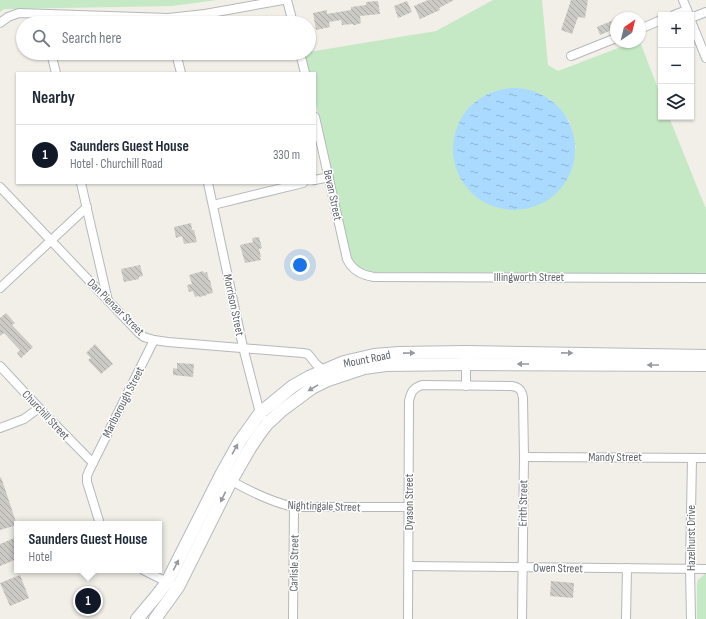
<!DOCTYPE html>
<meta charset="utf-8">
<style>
body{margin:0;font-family:"Sofia Sans Condensed",sans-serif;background:#f6f6f7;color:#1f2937}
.controls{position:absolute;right:12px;top:12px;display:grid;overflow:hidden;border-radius:0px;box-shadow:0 1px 3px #0004}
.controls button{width:36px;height:36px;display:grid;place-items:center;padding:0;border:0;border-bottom:1px solid #e0e1e3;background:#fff;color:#1f2937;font:20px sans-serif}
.compass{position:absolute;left:610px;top:12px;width:36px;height:36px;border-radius:50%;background:#fff;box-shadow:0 1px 3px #0004;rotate:35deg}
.you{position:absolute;left:300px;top:265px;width:14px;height:14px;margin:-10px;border:3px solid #fff;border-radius:50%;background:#1a73e8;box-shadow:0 0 0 6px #1a73e833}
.badge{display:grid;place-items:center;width:26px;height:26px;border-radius:50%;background:#111827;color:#fff;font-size:13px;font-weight:700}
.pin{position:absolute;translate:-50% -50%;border:2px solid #fff;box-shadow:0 1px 4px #0006}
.popup{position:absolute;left:14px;top:521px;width:148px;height:52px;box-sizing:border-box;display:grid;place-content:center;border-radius:0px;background:#fff;filter:drop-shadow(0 1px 3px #0005);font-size:13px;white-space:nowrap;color:#747a83}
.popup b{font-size:15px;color:#1f2937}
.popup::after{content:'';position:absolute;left:50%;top:100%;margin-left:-8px;border:8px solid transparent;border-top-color:#fff}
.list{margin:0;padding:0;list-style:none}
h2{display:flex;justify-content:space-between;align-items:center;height:52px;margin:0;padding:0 16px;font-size:17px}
h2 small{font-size:13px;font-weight:400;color:#747a83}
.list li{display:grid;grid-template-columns:26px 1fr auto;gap:12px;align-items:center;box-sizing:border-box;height:60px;padding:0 16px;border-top:1px solid #e0e1e3}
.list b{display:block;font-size:15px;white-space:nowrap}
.list p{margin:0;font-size:13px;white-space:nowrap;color:#747a83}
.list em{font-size:13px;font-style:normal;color:#747a83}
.icon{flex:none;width:22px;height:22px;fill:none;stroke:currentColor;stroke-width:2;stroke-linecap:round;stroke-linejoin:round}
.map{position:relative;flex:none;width:706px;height:619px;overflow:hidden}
.search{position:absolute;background:#fff;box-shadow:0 1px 3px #0004;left:16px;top:16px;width:300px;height:44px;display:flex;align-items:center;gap:10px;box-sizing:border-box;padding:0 14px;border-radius:22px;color:#747a83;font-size:15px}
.panel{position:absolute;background:#fff;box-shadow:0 1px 3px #0004;left:16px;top:72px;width:300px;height:112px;border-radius:0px}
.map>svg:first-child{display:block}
</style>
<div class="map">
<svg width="706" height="619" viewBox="0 0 706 619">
<defs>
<pattern id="water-ripples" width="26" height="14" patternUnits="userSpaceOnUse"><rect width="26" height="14" fill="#aadaff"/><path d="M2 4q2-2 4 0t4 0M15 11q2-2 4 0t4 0" fill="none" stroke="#8eb4d2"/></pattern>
<pattern id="building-back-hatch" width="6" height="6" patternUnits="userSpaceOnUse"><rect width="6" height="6" fill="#cccac5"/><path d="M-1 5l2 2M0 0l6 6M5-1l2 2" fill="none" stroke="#a9a8a4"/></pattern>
</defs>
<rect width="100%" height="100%" fill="#f1efe8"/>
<!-- green -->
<g fill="#c5e8c5" fill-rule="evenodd">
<polygon points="0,0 217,0 172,6 4,9 0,12"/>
<path d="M493,0H542L548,65L558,71L634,42H640L661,96V117H669L706,209V274L370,272L358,268L352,260L315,99V73H309L305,53H309V52L436,31ZM548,97L569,121L576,149Z"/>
<polygon points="705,574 706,574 706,619 697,619 697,584 698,580"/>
</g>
<!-- water -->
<circle fill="url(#water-ripples)" cx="514" cy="149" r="61"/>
<!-- building -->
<g fill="url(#building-back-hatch)">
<polygon points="428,0 454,0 439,8 440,10 420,19 414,6"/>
<polygon points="571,0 588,0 585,18 578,17 572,34 561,30"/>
<polygon points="378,1 380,14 360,16 361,23 355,25 353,25 353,24 342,25 341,20 329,22 330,27 316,30 313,13 327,10 327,14 351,10 351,7 366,5 366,2"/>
<polygon points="407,1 412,12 398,18 394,6"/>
<polygon points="616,19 616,28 600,35 597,27"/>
<polygon points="191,223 192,230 194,230 197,242 184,244 182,236 176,238 174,227"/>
<polygon points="259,237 262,248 259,249 261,257 260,257 261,260 245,263 240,245 253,242 252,238"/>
<polygon points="140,265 143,276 139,277 139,279 124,282 121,269"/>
<polygon points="203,271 204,273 207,272 209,280 210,280 213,293 207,294 207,295 199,297 199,296 195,297 193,291 189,292 187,285 192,284 189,275"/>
<polygon points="6,313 15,323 12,325 33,347 21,358 17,353 20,350 4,333 0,336 0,318"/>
<polygon points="95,344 113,364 101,374 88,360 91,358 86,353"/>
<polygon points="177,363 194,364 193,377 173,375 173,368 177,369"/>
<polygon points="1,477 17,525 0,530 0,478"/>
<polygon points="17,537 17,559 0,566 0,544"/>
<polygon points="20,575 29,598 10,606 0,583"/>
<polygon points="551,581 574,583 573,598 550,596"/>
</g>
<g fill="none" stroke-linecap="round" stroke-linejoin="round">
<!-- street casing -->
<g stroke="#b5b8bc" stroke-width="10">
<g id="street">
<polyline points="287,0 293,23"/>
<polyline points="683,0 689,15"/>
<polyline points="674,15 687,10"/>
<polyline points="691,18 706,12"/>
<polyline points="691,21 706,58"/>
<polyline points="0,23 8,17 19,13 168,18 205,14 283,0"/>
<polyline points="640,29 661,20"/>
<polyline points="51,53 56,73"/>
<polyline points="176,53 181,73"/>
<polyline points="300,53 305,73"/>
<polyline points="571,56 616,38"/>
<path d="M315,117L347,259C352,270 361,275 374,277L706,278"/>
<polyline points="315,180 329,177"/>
<polyline points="81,183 108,301"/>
<polyline points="208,183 243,347 260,413 262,416"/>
<polyline points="0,187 139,333 144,337 154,340 168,342 303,353 308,354 316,364 323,370 325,373"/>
<polyline points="213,205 303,183"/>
<polyline points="0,288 87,207"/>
<polyline points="0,366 39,408 93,463"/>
<polyline points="466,386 466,361"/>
<polyline points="0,428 24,419 39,408"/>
<polyline points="524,457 706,458"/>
<path d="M228,479C249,491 271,502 294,507H409"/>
<polyline points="100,524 87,482 87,476 89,471 154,340"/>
<polyline points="409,566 706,569"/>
<polyline points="143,570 171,584"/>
<polyline points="293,619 294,507"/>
<path d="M408,619L409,401C411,392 413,388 422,385L512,386C519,387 522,390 523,398L524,457L522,619"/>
<polyline points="626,619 627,568"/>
<polyline points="691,619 690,568 692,458"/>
</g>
</g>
<!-- secondary casing -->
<g stroke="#b6babf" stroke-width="14">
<g id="secondary">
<polyline points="137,619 158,594 167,582 221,475 240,441 260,413 293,386 309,377 344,362 374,355 399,353 466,352 706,356"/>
<polyline points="155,619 178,587 231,481 250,448 258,436 267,424 281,411 312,388 328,380 364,368 386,365 467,364 706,365"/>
</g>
</g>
<!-- street -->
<use href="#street" stroke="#fff" stroke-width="8"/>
<!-- secondary -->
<use href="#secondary" stroke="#fff" stroke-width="12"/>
</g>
<!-- one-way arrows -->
<defs><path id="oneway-solid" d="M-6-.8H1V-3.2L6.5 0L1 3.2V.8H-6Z"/></defs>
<g fill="#979a9d">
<use href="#oneway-solid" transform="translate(409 353) rotate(-1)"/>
<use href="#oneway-solid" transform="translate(567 353) rotate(1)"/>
<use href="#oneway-solid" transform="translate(523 364) rotate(-180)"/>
<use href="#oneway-solid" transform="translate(653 365) rotate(-180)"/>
<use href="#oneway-solid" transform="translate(313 388) rotate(149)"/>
<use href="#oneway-solid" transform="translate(235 449) rotate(-61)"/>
<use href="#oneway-solid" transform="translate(223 497) rotate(116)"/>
<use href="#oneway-solid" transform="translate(176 565) rotate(-63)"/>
</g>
<g text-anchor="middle" stroke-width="3" stroke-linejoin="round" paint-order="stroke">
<!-- street labels -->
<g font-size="12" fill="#5f6368" stroke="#fff">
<text transform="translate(333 195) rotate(78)" y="4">Bevan Street</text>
<text x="529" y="281">Illingworth Street</text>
<text transform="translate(234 305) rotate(78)" y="4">Morrison Street</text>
<text transform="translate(116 307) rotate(45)" y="4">Dan Pienaar Street</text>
<text transform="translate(367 359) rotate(-11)" y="4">Mount Road</text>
<text transform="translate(123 402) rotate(-63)" y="4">Marlborough Street</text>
<text transform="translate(46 415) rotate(47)" y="4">Churchill Street</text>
<text x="615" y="461">Mandy Street</text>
<text transform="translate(409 502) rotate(-90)" y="4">Dyason Street</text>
<text transform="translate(523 503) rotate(-89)" y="4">Erith Street</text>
<text transform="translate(324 506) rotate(2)" y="4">Nightingale Street</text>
<text transform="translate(691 538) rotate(-90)" y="4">Hazelhurst Drive</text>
<text transform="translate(294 563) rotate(-89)" y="4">Carlisle Street</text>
<text transform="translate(558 568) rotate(1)" y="4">Owen Street</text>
</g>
</g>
</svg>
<div class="controls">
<button>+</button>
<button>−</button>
<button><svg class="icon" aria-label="layers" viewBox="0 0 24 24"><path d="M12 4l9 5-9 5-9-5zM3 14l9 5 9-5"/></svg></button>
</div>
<svg class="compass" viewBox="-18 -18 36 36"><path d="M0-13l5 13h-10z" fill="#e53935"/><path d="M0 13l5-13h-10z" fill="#747a83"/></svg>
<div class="you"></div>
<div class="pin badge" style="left:88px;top:601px">1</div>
<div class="popup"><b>Saunders Guest House</b>Hotel</div>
<div class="search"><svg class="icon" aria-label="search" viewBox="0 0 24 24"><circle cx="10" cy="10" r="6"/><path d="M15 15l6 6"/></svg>Search here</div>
<section class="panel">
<h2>Nearby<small></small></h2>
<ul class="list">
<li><span class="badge">1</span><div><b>Saunders Guest House</b><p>Hotel · Churchill Road</p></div><em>330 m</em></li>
</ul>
</section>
</div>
